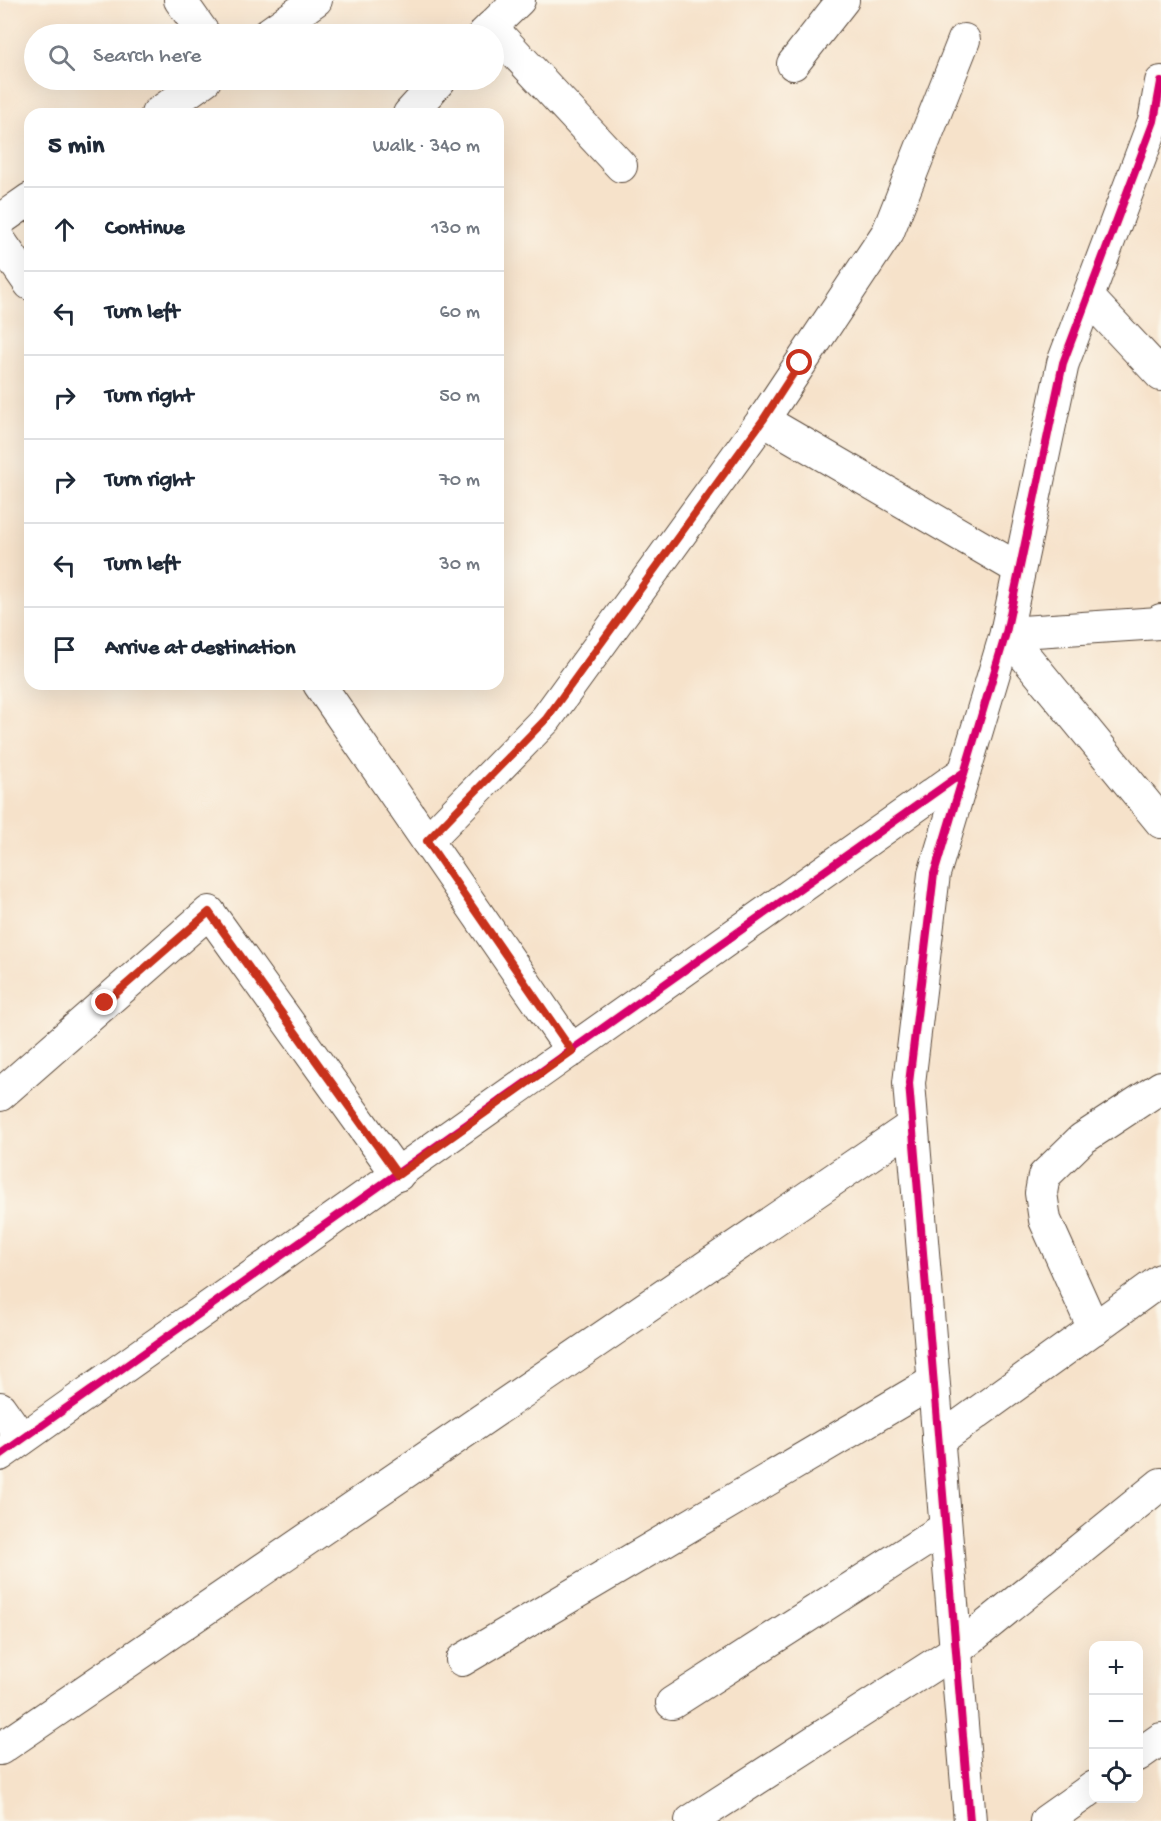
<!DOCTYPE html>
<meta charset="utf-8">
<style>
body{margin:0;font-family:"Gochi Hand",sans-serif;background:#f2f2f3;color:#1f2937}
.controls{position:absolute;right:18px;bottom:18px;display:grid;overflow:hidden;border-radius:12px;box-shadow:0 6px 24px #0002}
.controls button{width:54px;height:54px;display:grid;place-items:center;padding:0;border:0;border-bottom:2px solid #e0e1e3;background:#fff;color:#1f2937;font:30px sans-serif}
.stop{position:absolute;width:18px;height:18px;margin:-14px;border:4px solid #c8321e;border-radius:50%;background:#fff}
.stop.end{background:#c8321e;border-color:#fff;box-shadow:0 2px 6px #0008}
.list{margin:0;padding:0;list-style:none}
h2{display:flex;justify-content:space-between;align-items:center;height:78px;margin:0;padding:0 24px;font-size:26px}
h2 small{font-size:20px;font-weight:400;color:#747a83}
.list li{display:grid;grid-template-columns:39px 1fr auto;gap:18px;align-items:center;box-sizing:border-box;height:84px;padding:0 24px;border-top:2px solid #e0e1e3}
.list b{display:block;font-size:22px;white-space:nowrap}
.list em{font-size:20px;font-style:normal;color:#747a83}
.icon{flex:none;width:33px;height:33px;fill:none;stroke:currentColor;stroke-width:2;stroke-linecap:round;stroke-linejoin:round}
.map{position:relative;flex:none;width:1161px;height:1821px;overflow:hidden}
.search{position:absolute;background:#fff;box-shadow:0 6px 24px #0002;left:24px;top:24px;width:480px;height:66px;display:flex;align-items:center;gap:15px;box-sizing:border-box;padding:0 21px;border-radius:33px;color:#747a83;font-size:22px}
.panel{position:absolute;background:#fff;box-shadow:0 6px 24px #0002;left:24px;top:108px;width:480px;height:582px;border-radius:18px}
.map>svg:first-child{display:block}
</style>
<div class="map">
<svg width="1161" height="1821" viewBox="0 0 1161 1821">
<rect width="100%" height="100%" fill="#fbf7ec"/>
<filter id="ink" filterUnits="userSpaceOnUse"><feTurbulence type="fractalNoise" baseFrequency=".0167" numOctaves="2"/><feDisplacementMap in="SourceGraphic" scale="12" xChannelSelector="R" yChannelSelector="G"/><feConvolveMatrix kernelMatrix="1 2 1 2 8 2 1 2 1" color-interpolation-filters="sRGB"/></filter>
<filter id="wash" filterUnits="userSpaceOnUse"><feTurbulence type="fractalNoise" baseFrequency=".008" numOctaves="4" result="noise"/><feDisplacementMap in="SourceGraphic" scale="24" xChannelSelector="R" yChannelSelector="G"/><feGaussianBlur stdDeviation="1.35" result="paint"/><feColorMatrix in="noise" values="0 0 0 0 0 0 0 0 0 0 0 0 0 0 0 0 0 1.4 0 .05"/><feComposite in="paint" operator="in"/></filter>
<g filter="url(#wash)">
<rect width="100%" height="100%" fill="#f6e2ca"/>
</g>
<g filter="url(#ink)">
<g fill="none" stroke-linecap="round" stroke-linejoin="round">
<!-- street casing -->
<g stroke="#574638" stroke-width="34">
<g id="street">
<polyline points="180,0 204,34"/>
<polyline points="491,27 621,166"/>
<polyline points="268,34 316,0"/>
<polyline points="484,34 519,0"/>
<polyline points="793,64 843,0"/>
<polyline points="157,114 205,80"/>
<polyline points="409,114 440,80"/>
<polyline points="0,220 30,199"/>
<polyline points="0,241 30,284"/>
<polyline points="1088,297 1161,375"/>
<polyline points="763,420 1019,569"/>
<polyline points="1161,620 1159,623 1006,633 1161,822"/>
<polyline points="319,684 572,1051"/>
<polyline points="427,841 546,719 763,420 888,232 964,40"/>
<polyline points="0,1095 209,912 398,1175"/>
<polyline points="1094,1329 1045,1220 1041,1193 1044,1176 1082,1139 1161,1087"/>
<polyline points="0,1408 22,1439"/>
<polyline points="938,1441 1161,1280"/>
<polyline points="0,1455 964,772"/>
<polyline points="462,1660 933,1382"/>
<polyline points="672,1703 945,1528"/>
<polyline points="0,1749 912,1126"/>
<polyline points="1138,1755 1161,1739"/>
<polyline points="691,1821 955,1651 1161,1484"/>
<polyline points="970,1821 909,1083 934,874 1006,633 1063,363 1154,121 1161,82"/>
<polyline points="1046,1821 1094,1787"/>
</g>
</g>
<!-- street -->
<use href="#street" stroke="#fff" stroke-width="32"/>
<!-- cycleway casing -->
<g stroke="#fbf7ec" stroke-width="11">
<g id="cycleway">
<polyline points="0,1455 964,772"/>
<polyline points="970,1821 909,1083 934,874 1006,633 1063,363 1154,121 1161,82"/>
</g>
</g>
<!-- cycleway -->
<use href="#cycleway" stroke="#d6006c" stroke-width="8"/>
</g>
</g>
<g fill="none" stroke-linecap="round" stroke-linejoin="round" filter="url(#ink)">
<!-- route -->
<polyline stroke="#c8321e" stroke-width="8" points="105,1003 209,912 398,1175 572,1051 427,841 546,719 763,420 800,363"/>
</g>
</svg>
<div class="controls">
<button>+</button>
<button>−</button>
<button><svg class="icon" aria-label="locate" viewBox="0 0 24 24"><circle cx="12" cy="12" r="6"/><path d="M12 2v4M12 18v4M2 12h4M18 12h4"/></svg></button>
</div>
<div class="stop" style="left:800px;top:363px"></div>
<div class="stop end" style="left:105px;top:1003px"></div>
<div class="search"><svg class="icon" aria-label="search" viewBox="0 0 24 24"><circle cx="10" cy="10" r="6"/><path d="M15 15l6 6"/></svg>Search here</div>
<section class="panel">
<h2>5 min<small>Walk · 340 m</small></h2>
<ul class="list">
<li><svg class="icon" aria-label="ahead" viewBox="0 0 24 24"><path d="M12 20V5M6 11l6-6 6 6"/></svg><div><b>Continue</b></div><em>130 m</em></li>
<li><svg class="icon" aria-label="left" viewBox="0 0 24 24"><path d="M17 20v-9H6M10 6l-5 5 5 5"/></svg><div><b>Turn left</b></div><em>60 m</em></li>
<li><svg class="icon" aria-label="right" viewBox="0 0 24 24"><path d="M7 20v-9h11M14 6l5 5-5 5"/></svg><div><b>Turn right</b></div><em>50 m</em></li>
<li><svg class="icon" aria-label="right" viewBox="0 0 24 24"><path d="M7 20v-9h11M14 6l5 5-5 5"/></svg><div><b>Turn right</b></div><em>70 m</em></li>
<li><svg class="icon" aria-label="left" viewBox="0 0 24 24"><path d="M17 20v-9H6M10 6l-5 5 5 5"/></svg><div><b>Turn left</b></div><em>30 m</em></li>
<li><svg class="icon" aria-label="arrive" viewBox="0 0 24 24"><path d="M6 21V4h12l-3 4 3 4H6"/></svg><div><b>Arrive at destination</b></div></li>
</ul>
</section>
</div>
